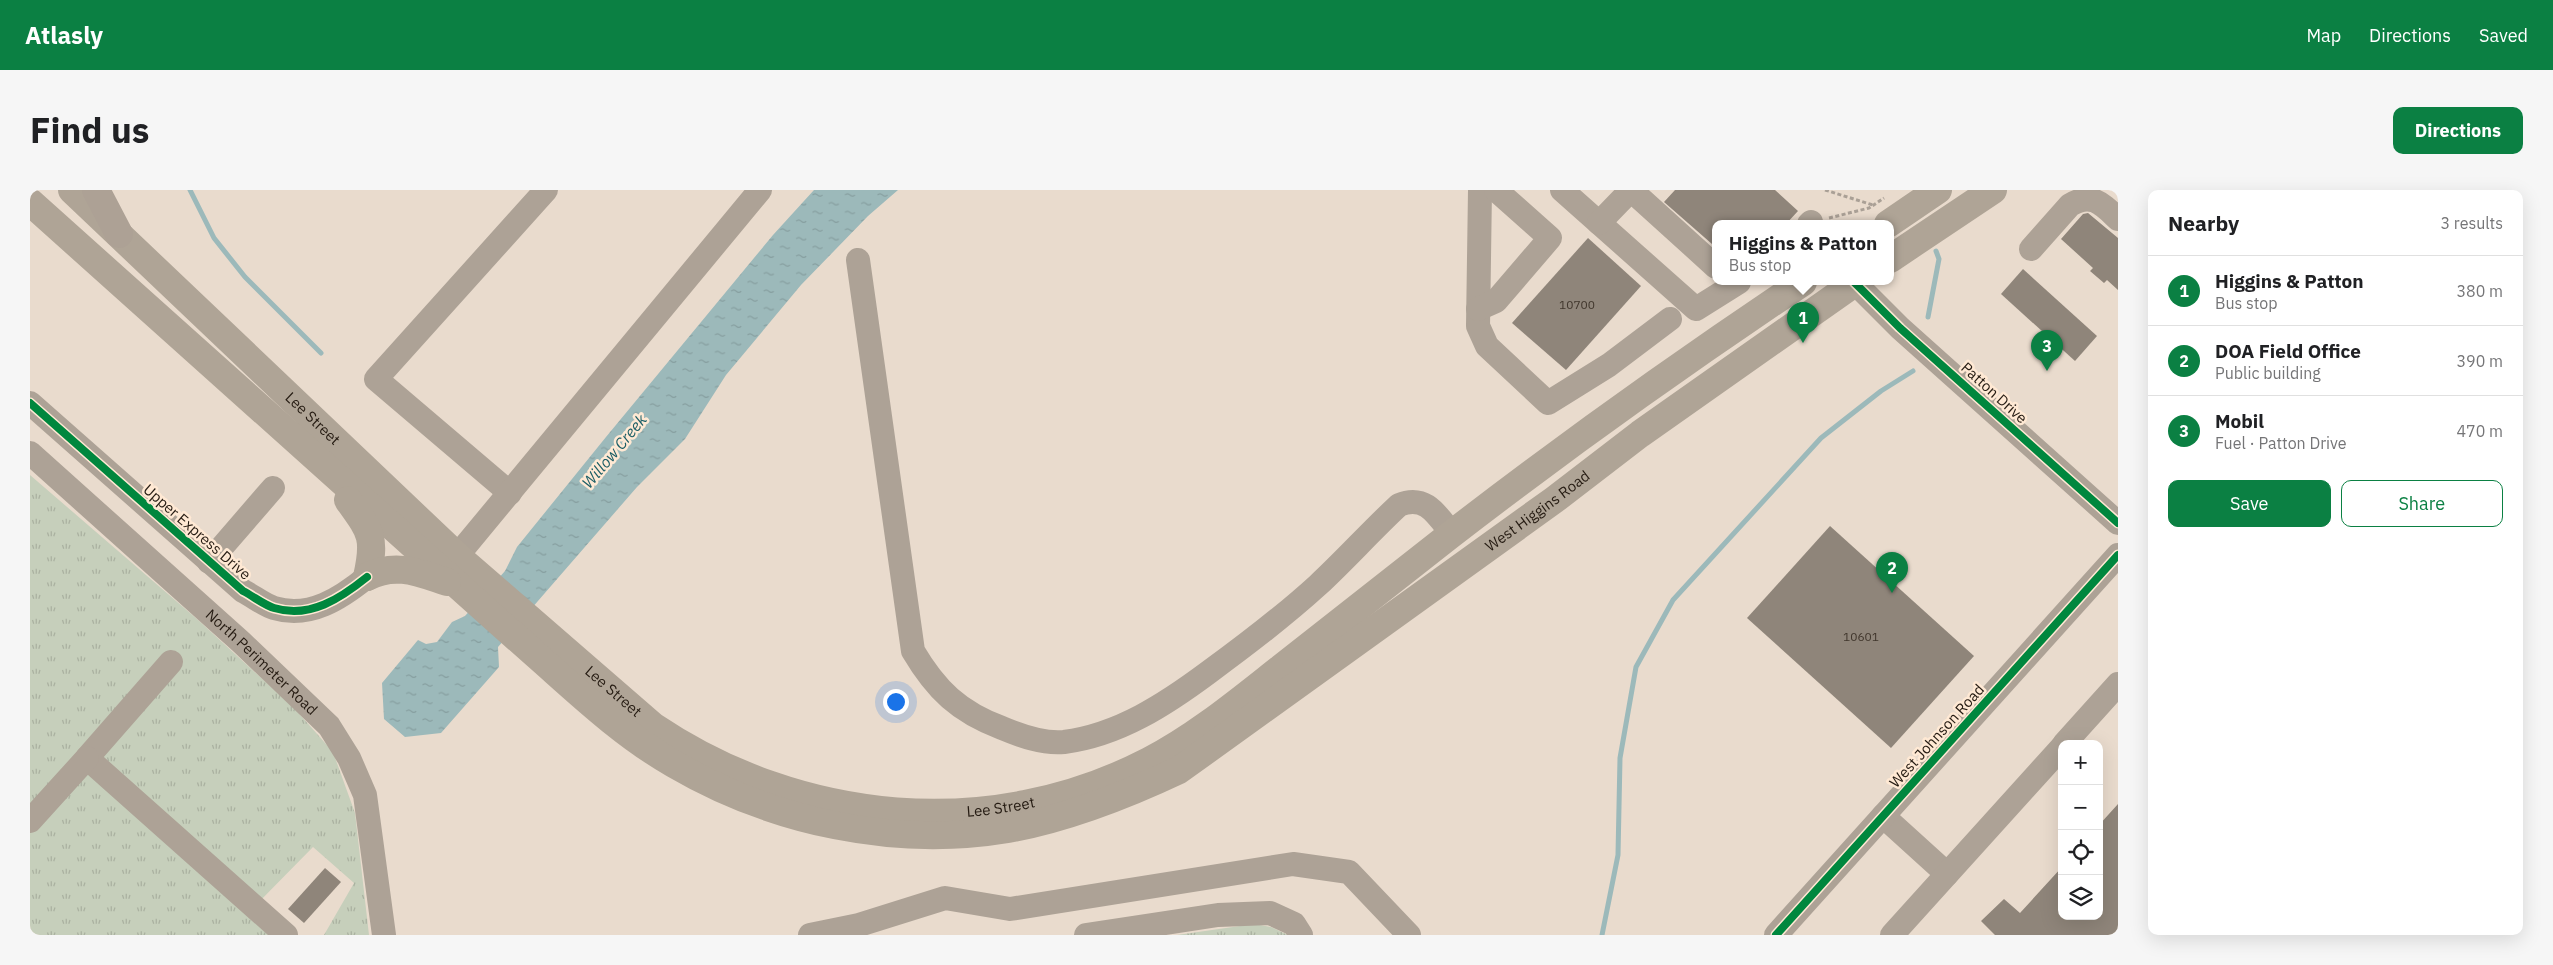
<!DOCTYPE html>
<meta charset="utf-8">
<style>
body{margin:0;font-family:"IBM Plex Sans",sans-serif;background:#f6f6f6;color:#202124}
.controls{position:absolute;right:15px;bottom:15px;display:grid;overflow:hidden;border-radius:10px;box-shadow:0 5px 20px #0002}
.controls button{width:45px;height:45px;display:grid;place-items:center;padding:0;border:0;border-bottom:1px solid #e0e0e0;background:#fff;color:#202124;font:25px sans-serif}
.you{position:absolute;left:865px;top:511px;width:18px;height:18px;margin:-12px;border:4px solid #fff;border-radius:50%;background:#1a73e8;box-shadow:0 0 0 8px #1a73e833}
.badge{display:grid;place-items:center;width:32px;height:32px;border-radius:50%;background:#0b8043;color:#fff;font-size:16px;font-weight:700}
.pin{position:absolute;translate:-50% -41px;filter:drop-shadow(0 1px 2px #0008)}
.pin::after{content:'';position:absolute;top:26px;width:18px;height:15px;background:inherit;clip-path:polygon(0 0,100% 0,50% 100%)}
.popup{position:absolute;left:1682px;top:30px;width:182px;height:65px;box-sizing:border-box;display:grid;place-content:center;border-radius:10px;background:#fff;filter:drop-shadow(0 1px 4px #0005);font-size:16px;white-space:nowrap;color:#757577}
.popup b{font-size:19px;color:#202124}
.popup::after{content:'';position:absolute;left:50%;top:100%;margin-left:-10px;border:10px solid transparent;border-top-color:#fff}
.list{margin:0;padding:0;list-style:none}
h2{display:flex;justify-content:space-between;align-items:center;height:65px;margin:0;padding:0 20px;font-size:21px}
h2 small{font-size:16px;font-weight:400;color:#757577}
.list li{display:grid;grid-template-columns:32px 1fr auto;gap:15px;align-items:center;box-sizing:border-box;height:70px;padding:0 20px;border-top:1px solid #e0e0e0}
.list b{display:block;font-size:19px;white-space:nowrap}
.list p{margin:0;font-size:16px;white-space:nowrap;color:#757577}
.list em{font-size:16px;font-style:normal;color:#757577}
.actions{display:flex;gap:10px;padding:15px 20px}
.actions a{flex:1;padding:11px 0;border:1px solid #0b8043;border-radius:10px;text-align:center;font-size:18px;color:#0b8043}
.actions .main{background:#0b8043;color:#fff}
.icon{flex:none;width:28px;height:28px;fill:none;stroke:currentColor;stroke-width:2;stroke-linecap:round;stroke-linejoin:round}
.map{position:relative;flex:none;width:2088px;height:745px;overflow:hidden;border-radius:10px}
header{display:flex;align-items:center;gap:30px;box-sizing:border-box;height:70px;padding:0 25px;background:#0b8043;color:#fff}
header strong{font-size:24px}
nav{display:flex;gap:28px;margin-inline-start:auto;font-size:18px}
.intro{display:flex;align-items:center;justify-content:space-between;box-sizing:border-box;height:120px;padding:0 30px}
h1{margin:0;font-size:35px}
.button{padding:12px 22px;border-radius:10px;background:#0b8043;color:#fff;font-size:18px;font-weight:700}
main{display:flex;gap:30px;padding:0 30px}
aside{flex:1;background:#fff;border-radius:10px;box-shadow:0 5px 20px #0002}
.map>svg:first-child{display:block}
</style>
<header>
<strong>Atlasly</strong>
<nav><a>Map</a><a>Directions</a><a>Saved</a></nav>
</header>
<div class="intro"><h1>Find us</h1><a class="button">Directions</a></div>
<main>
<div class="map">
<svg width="2088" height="745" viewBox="0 0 2088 745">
<defs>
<pattern id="grass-tufts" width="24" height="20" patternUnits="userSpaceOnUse" patternTransform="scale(1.25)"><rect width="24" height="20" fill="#c6cfbb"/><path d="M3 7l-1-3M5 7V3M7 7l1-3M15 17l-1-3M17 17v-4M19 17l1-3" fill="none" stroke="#aab1a0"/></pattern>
<pattern id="water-ripples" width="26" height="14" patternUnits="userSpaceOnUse" patternTransform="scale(1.25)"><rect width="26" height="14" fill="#9cb9ba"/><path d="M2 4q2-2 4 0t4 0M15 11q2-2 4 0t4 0" fill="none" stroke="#869e9f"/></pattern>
</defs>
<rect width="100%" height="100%" fill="#e9dbcd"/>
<!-- grass -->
<g fill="url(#grass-tufts)">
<polygon points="0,285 167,429 265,519 303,562 325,623 339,745 294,745 324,693 283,657 219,722 246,745 0,745"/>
<polygon points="1224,734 1241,737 1258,745 1147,745"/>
</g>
<!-- water -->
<polygon fill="url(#water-ripples)" points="784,0 868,0 838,26 771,95 696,185 655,249 607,297 468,457 469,477 411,543 375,547 354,529 352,493 388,450 396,454 407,452 422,432 435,426 475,381 487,357 576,247 743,45"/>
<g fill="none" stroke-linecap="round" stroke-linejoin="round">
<!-- stream -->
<g stroke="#9cb9ba" stroke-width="5">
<polyline points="160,0 184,48 215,87 291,163"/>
<polyline points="1898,127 1909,69 1906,61"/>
<polyline points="1572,745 1588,665 1590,568 1606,477 1643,410 1791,248 1851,201 1883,181"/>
</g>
</g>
<!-- building -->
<g fill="#8f857a">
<polygon points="1645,0 1745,0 1768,21 1756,34 1686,34 1686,50 1682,54 1634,12"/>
<polygon points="2058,23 2088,48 2088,100 2077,90 2074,93 2060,81 2063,78 2031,49 2053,24"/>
<polygon points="1558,48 1611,96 1536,180 1482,133"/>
<polygon points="1993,79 2067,146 2045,171 1971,104"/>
<polygon points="1800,336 1944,466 1861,558 1717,428"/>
<polygon points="2088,614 2088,745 1965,745 1951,731 1974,709 1990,723 2032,677 2032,726 2069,726 2069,635"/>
<polygon points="295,678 311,692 274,733 258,719"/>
</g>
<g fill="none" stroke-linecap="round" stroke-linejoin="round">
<!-- path -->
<g stroke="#aaa096" stroke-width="3" stroke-dasharray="4 2.5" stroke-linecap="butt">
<polyline points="1795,0 1843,15"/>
<polyline points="1799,28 1839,18 1854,8"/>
</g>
<!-- minor -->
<g stroke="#ada296" stroke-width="24">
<polyline points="1450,0 1448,136 1457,156 1518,213 1579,175 1640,129"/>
<polyline points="1532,0 1666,119 1709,92"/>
<polyline points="1569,33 1601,0 1686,77"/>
<polyline points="1779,34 1781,32"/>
<path d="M2001,59L2040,15C2062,2 2072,14 2088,29"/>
<path d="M828,70L883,461C906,500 929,522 972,538C991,546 1013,554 1034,552C1089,545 1136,514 1179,482C1216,455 1254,426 1288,395C1316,369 1341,341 1369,315C1396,304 1407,325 1422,344"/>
<polyline points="1824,92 1870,138 2088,333"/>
<polyline points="1448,119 1466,111 1520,48 1466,0"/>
<path d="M0,213L213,401C223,406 234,415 244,418C280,429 311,408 337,387"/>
<path id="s1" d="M0,263L211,452L299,536L319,568L335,605L354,745"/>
<polyline points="480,303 346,189 516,0"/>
<polyline points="427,366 730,0"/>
<polyline points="179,372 243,298"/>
<polyline points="141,472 57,568 256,745"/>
<polyline points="2034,554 2088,494"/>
<polyline points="1853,626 1917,684"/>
<polyline points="0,631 57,568"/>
<polyline points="780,745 829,735 915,708 980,719 1263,674 1319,682 1379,745"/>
<polyline points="1056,745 1188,725 1240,723 1264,734 1271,745"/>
<polyline points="1746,745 2088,365"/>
<polyline points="1862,745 2032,557"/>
</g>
<!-- major -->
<g stroke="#afa496" stroke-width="28">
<path id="s2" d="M42,0L427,366L623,536C770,635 960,653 1119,571C1167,546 1209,511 1251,478C1307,434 1363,390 1419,346C1534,257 1652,173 1773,92"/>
<path id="s3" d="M0,12C124,124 249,234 373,346C423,391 473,436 523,480C561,514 600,549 644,574C743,632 865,658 978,639C1038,628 1094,606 1149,580L1524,310L1610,244L1826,92"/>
<polyline points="1858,34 1908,0"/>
<polyline points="1860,69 1963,0"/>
<path d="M318,310C341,342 346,347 337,387"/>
<path d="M337,387C366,372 389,383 417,392"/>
</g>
<!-- highway -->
<polyline stroke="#ada195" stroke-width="28" points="66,0 89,44"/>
<!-- cycleway casing -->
<g stroke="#ffe9d4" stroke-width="11">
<g id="cycleway">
<polyline points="1824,92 1870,138 2088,333"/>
<path d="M0,213L213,401C223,406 234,415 244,418C280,429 311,408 337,387"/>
<polyline points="1746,745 2088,365"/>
</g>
</g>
<!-- cycleway -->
<use href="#cycleway" stroke="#00873e" stroke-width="8"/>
</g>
<g text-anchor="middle" stroke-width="5" stroke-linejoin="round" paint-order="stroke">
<!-- number labels -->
<g font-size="12" fill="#40362c">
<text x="1547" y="119">10700</text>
<text x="1831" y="451">10601</text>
</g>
<!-- street labels -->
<g font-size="15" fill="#251b12" stroke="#ffe9d4">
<text transform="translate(1964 203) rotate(42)" y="5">Patton Drive</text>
<text dy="5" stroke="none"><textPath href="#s2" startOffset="332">Lee Street</textPath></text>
<text dy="5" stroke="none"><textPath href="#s3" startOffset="1826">West Higgins Road</textPath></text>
<text transform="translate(167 342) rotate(41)" y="5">Upper Express Drive</text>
<text dy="5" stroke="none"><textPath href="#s1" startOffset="312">North Perimeter Road</textPath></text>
<text dy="5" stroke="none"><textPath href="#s2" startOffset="738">Lee Street</textPath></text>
<text transform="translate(1907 546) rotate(-48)" y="5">West Johnson Road</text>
<text dy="5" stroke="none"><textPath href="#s2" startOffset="1156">Lee Street</textPath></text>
</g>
<!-- water labels -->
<g font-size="16" font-style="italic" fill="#1c5e66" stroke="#ffe9d4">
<text transform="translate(584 261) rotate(-50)" y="6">Willow Creek</text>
</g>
</g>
</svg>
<div class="controls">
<button>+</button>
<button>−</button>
<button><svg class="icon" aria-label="locate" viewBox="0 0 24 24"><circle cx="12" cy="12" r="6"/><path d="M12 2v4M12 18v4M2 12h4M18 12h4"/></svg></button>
<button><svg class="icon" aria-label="layers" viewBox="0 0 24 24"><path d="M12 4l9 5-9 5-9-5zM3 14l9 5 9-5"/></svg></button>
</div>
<div class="you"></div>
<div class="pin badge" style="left:1773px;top:153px">1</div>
<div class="popup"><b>Higgins &amp; Patton</b>Bus stop</div>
<div class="pin badge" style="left:1862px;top:403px">2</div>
<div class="pin badge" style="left:2017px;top:181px">3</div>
</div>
<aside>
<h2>Nearby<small>3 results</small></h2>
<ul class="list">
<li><span class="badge">1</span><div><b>Higgins &amp; Patton</b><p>Bus stop</p></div><em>380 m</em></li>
<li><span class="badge">2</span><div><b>DOA Field Office</b><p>Public building</p></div><em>390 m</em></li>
<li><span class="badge">3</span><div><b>Mobil</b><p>Fuel · Patton Drive</p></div><em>470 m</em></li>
</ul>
<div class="actions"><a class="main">Save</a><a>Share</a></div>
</aside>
</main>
